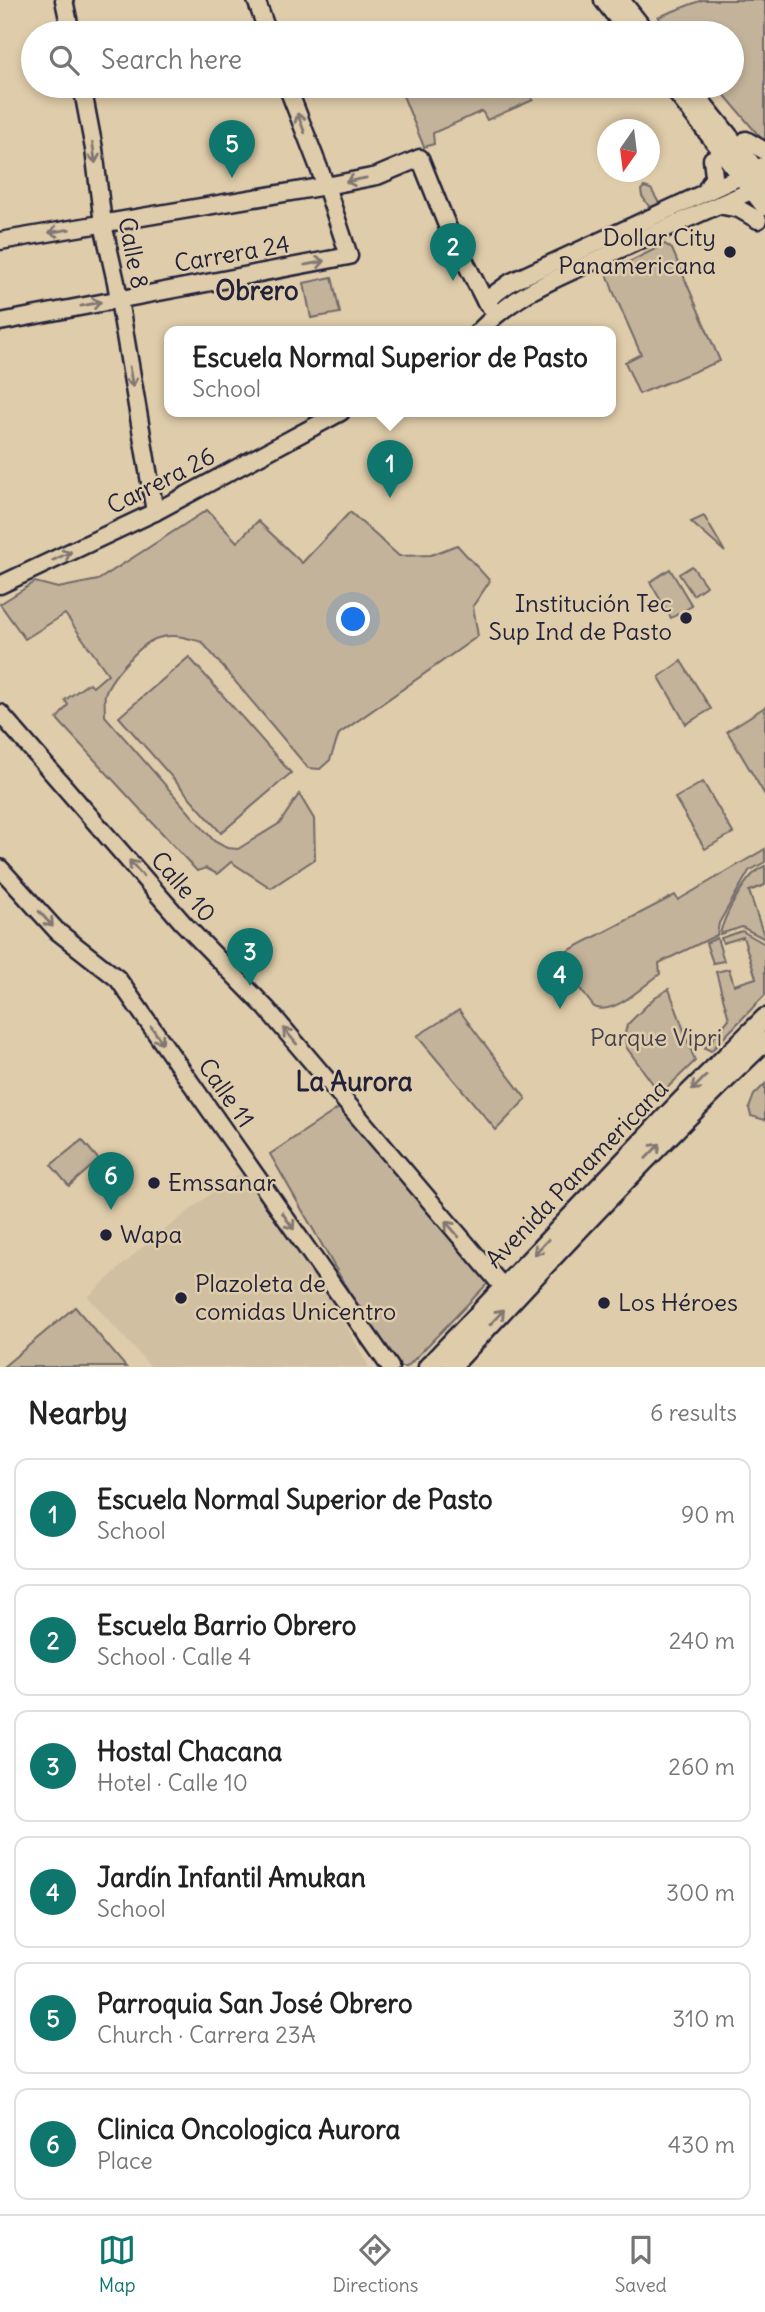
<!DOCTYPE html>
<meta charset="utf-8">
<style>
body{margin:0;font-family:Delius,sans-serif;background:#f2f2f2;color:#222}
.compass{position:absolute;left:597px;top:119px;width:63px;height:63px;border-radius:50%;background:#fff;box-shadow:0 4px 10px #0003;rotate:194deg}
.you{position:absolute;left:354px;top:620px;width:24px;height:24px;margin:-18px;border:5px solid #fff;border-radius:50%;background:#1a73e8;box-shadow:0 0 0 10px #1a73e833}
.badge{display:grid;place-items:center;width:46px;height:46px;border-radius:50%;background:#0f766e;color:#fff;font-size:23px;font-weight:700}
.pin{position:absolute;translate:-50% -58px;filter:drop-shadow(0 2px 4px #0008)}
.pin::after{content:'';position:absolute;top:37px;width:24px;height:21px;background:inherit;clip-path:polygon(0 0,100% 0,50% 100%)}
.popup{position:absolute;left:164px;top:326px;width:452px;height:91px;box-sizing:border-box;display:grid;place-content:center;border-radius:14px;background:#fff;filter:drop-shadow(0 2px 5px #0005);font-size:23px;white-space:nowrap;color:#767676}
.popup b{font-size:26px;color:#222}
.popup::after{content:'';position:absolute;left:50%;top:100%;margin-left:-14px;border:14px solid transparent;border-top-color:#fff}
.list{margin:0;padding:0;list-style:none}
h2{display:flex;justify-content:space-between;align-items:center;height:91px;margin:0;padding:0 28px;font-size:30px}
h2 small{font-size:23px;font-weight:400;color:#767676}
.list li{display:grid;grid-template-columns:46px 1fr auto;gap:21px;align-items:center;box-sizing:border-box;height:112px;margin:0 14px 14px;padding:0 14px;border:2px solid #e0e0e0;border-radius:14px}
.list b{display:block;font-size:26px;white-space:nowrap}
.list p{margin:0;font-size:23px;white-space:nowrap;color:#767676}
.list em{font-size:23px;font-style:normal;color:#767676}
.icon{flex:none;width:38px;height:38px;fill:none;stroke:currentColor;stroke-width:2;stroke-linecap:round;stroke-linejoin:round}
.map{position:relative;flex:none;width:765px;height:1367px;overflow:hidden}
.search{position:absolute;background:#fff;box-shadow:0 4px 10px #0003;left:21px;right:21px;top:21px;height:77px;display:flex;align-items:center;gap:18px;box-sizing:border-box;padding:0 24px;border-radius:38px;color:#767676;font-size:26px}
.sheet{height:847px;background:#fff}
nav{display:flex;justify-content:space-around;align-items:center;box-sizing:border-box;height:98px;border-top:2px solid #e0e0e0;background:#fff;font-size:19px;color:#767676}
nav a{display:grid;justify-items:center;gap:4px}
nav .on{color:#0f766e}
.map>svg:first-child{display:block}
</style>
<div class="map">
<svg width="765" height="1367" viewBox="0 0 765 1367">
<rect width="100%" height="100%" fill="#dfccaa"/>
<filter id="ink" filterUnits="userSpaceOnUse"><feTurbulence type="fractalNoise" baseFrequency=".0143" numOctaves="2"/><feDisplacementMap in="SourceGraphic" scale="14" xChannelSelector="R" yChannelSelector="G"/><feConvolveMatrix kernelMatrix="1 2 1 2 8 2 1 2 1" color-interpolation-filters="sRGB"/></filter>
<g filter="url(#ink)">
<!-- built -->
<polygon fill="#d1bfa2" points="255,1164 311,1263 369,1367 151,1367 88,1297 138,1251 218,1188"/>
<!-- green -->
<g fill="#c3b39a" stroke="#726a6a" stroke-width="2">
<polygon points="702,0 765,0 765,143 717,86 732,86 732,33 672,33 658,17"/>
<polygon points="399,86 526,86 533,100 487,120 482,111 433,133 434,144 424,147"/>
<polygon points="644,187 651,189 659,203 653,212 642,196 641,190"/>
<polygon points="665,244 672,249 720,361 639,394 625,362 641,354 613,291 607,273"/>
<polygon points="332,277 340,313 311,318 304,283"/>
<path d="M207,510L237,542L258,521L302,563L350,512L399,556L431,555L457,545L490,581L473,606L478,636L339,734L330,760L320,769L308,768L202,642C187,638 173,633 158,638C142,642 110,678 105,694C104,700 105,710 105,716L214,841L227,848L238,849L280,823L299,794L314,819L315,859L271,888L231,862L217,874L206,868L197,871L57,719L68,705L65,700L89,683L93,687L108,674L65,614L25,639L0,604L35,582L58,588L98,580Z"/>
<polygon points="704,516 725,552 691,522"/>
<polygon points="692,566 706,586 693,595 679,574"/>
<polygon points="670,569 692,606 671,618 650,582"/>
<polygon points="189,657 291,773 221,833 119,717"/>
<polygon points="681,661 711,709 686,724 659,677"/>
<polygon points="765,707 765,795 727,731"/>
<polygon points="703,782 733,833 705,849 675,798"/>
<path d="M765,849V862L749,871L719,923L717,935L659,963L660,974C643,986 614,1016 594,1007L556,957L675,895L678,900Z"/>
<path d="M765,866V885L749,891L765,939L742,927L720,934C724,916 747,872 765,866Z"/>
<polygon points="742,931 765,944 765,995 711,1051 705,1048 729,1019 716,972 729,969 734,985 756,978 743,937 723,943 721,938"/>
<polygon points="717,938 724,961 713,963 706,943"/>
<polygon points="669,989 695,1061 663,1092 659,1092 626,1047 625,1033 627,1025 655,997"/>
<polygon points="459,1010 526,1099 496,1130 417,1036"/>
<polygon points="765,1084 765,1120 751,1116 749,1108 754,1095"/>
<polygon points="342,1106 491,1280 407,1367 392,1367 270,1154"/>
<polygon points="82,1140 99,1160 69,1186 51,1165"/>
<polygon points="75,1307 126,1367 3,1367"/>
</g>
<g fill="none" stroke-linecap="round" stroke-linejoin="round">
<!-- secondary casing -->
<g stroke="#22223b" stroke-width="21">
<g id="secondary">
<polyline points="64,0 71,33"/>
<polyline points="256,0 268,33"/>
<polyline points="82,86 94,149 103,224 116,282 155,512"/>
<polyline points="746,140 765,151"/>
<polyline points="705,192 714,176 712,159"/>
<polyline points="718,205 739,209 758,220"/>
<polyline points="0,241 326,186 377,176 420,158 448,228 485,301 496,313"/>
<polyline points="485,301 511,282 765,165"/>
<polyline points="0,322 349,256 326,186 287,86"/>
<path d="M478,332C516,293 553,280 601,258C655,233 708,209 763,186"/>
<polyline points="0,585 155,512 341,412"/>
<polyline points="0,713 183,923 267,1009 497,1280"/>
<polyline points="0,868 57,931 118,979 390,1367"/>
</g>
</g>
<!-- primary casing -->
<g stroke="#22223b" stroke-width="23">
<g id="primary">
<polyline points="604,0 630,33"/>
<polyline points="620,0 646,33"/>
<polyline points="672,86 765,206"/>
<polyline points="688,86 765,182"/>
<polyline points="428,1367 681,1101 765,1018"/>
<path d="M451,1367C553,1256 656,1146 765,1041"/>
</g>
</g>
<!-- secondary -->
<use href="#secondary" stroke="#dfccaa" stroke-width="16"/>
<!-- primary -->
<use href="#primary" stroke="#dfccaa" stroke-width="18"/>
</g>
<!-- one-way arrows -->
<defs><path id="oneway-shaft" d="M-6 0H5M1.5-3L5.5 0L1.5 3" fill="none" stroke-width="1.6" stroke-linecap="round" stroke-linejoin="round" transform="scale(1.75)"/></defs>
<g stroke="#807772">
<use href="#oneway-shaft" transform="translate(301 123) rotate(-111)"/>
<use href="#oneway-shaft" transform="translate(94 153) rotate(82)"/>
<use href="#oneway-shaft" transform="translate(356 180) rotate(169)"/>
<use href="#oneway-shaft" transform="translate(59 231) rotate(171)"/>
<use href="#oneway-shaft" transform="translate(315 263) rotate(-11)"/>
<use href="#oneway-shaft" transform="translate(91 304) rotate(-11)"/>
<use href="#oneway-shaft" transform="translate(131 377) rotate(80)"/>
<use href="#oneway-shaft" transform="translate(62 556) rotate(-25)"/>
<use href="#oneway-shaft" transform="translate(136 868) rotate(-131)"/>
<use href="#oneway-shaft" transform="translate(46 919) rotate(48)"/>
<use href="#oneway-shaft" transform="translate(157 1035) rotate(55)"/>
<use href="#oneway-shaft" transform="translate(290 1036) rotate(-130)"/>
<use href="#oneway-shaft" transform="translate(699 1083) rotate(135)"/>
<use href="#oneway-shaft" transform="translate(653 1151) rotate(-46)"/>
<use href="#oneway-shaft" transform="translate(288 1221) rotate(55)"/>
<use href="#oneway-shaft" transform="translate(452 1229) rotate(-131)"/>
<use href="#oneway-shaft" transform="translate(541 1247) rotate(134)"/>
<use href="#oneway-shaft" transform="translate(497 1317) rotate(-47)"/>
</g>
</g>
<!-- markers -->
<g fill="#22223b" stroke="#dfccaa" stroke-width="2.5">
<circle cx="730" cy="252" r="7"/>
<circle cx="686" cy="618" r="7"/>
<circle cx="154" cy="1183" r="7"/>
<circle cx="106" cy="1235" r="7"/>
<circle cx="181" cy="1298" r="7"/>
<circle cx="604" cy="1303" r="7"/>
</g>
<g text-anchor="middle" stroke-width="5" stroke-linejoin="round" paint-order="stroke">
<!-- poi labels -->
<g font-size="24" fill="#22223b" stroke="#dfccaa" text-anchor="start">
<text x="716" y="246" text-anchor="end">Dollar City<tspan x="716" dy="28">Panamericana</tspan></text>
<text x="672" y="612" text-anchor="end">Institución Tec<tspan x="672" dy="28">Sup Ind de Pasto</tspan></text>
<text x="168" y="1191">Emssanar</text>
<text x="120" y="1243">Wapa</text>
<text x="195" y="1292">Plazoleta de<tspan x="195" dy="28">comidas Unicentro</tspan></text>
<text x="618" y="1311">Los Héroes</text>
</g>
<!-- street labels -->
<g font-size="24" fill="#22223b" stroke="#dfccaa">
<text transform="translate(133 253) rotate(79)" y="8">Calle 8</text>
<text transform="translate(232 254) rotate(-10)" y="8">Carrera 24</text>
<text transform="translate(161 481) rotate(-27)" y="8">Carrera 26</text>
<text transform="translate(183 887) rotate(49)" y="8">Calle 10</text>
<text transform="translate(226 1093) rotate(55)" y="8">Calle 11</text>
<text transform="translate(577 1174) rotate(-46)" y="8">Avenida Panamericana</text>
</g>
<!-- park labels -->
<g font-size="24" fill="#423f4e" stroke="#dfccaa">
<text x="656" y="1046">Parque Vipri</text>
</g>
<!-- neighbourhood labels -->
<g font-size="26" font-weight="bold" fill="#22223b" stroke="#dfccaa">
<text x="257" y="300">Obrero</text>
<text x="354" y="1091">La Aurora</text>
</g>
</g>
</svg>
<svg class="compass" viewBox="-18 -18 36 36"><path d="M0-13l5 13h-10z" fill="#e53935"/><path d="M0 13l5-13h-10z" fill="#767676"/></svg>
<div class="you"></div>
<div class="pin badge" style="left:390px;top:498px">1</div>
<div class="popup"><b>Escuela Normal Superior de Pasto</b>School</div>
<div class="pin badge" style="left:453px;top:281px">2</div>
<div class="pin badge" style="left:250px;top:986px">3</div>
<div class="pin badge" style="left:560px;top:1009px">4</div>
<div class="pin badge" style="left:232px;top:178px">5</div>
<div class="pin badge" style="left:111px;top:1210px">6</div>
<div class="search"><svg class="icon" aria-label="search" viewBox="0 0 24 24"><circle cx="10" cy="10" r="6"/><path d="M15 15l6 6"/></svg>Search here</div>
</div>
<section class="sheet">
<h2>Nearby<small>6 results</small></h2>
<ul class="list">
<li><span class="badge">1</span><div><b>Escuela Normal Superior de Pasto</b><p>School</p></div><em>90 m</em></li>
<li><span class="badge">2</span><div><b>Escuela Barrio Obrero</b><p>School · Calle 4</p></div><em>240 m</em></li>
<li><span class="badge">3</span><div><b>Hostal Chacana</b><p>Hotel · Calle 10</p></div><em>260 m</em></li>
<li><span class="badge">4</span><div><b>Jardín Infantil Amukan</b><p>School</p></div><em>300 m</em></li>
<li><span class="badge">5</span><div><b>Parroquia San José Obrero</b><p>Church · Carrera 23A</p></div><em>310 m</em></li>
<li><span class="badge">6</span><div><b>Clinica Oncologica Aurora</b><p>Place</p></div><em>430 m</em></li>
</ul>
</section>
<nav>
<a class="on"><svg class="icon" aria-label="map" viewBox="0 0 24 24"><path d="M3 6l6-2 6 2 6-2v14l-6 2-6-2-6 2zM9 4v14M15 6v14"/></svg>Map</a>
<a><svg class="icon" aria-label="directions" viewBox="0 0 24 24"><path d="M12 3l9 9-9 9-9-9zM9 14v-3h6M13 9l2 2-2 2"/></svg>Directions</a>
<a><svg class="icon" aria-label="saved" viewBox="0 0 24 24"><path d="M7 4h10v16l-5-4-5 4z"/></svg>Saved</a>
</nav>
